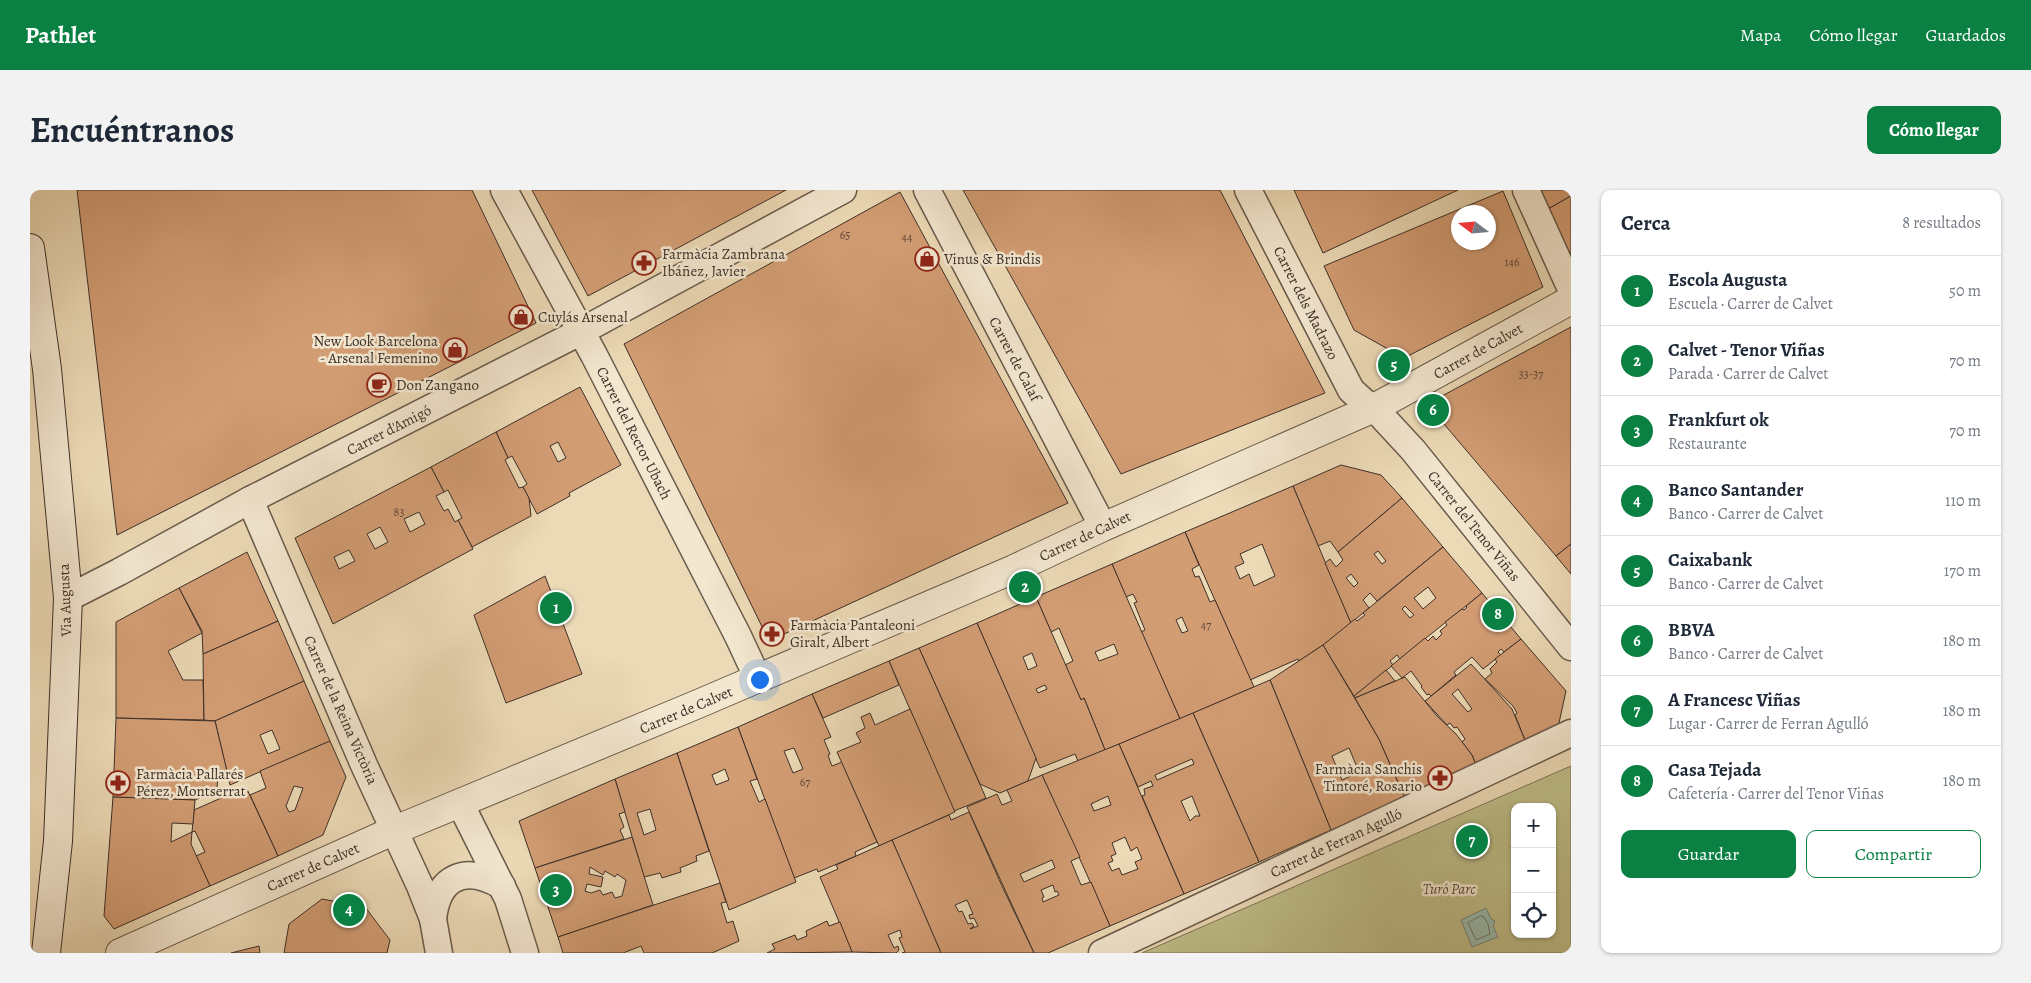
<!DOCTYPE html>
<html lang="es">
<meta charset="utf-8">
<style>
body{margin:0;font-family:Alegreya,serif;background:#f2f2f3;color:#1f2937}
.controls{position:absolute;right:15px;bottom:15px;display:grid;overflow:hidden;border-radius:10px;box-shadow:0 1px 4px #0004}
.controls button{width:45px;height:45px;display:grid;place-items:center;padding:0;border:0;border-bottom:1px solid #e0e1e3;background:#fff;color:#1f2937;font:25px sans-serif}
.compass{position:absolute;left:1421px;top:15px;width:45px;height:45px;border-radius:50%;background:#fff;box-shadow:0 1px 4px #0004;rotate:286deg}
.you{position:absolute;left:729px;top:489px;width:18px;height:18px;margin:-12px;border:4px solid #fff;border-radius:50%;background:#1a73e8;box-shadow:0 0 0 8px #1a73e833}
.badge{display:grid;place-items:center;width:32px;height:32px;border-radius:50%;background:#0b8043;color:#fff;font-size:16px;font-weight:700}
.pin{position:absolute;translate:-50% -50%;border:2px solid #fff;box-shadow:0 1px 5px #0006}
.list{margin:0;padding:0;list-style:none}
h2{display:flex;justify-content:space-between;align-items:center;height:65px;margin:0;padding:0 20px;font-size:21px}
h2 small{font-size:16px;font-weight:400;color:#747a83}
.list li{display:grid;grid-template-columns:32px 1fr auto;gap:15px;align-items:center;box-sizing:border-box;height:70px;padding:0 20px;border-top:1px solid #e0e1e3}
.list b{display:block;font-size:19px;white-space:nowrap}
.list p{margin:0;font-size:16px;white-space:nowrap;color:#747a83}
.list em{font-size:16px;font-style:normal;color:#747a83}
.actions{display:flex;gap:10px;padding:15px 20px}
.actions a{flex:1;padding:11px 0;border:1px solid #0b8043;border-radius:10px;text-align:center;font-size:18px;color:#0b8043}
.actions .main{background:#0b8043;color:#fff}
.icon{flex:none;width:28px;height:28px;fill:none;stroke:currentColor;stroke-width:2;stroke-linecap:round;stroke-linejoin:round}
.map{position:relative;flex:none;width:1541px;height:763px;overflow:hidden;border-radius:10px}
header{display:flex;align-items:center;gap:30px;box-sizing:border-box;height:70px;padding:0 25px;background:#0b8043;color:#fff}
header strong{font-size:24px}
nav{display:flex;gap:28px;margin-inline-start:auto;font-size:18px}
.intro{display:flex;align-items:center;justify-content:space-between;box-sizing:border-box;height:120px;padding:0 30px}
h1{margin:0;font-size:35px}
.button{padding:12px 22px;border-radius:10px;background:#0b8043;color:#fff;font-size:18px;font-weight:700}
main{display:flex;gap:30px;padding:0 30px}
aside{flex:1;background:#fff;border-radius:10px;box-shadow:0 1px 4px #0004}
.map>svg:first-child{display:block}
</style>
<header>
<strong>Pathlet</strong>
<nav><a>Mapa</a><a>Cómo llegar</a><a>Guardados</a></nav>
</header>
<div class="intro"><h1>Encuéntranos</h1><a class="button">Cómo llegar</a></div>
<main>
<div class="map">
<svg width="1541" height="763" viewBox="0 0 1541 763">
<rect width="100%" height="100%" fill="#ecdab6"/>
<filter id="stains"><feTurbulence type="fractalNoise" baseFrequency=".004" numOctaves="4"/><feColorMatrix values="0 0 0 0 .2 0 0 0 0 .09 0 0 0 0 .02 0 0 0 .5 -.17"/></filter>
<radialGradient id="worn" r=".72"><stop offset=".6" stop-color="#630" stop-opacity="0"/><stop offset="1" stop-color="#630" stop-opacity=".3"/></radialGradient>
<!-- green -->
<path fill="#bebe89" stroke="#7e7658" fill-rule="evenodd" d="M1541,576V763H1112ZM1485,617H1522V744H1485Z"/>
<!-- water -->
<polygon fill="#99bbae" stroke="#748378" points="1456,718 1461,729 1465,731 1463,736 1468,747 1442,757 1431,730"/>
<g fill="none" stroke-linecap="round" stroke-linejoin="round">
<!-- shore -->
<polygon stroke="#6b756b" stroke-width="1" points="1451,726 1454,727 1458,734 1460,744 1446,750 1438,733"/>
</g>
<!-- building -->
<g fill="#d39d74" stroke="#3d2f28" fill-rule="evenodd">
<polygon points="47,0 442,0 506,133 87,345"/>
<polygon points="502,0 756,0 558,106"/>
<polygon points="933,0 1190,0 1295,203 1091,284"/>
<polygon points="1264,0 1428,0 1293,63"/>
<polygon points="1510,0 1541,0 1541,6 1518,19"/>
<path d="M1473,1L1513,97L1374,168L1324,140L1294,76ZM1428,22H1458V52H1428Z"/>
<polygon points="870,2 1038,313 739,451 594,154"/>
<polygon points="1541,6 1541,63 1537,65 1518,19"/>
<polygon points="1541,137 1541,354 1526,366 1397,214"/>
<path d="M550,197L591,275L539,303L540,306L507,324L493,297L497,294L482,266L478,268L466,242ZM528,252L536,268L528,272L520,256Z"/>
<polygon points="466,242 478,268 475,270 489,298 493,297 499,308 501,326 442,357 428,330 432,328 418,300 414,302 401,277"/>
<polygon points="1311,275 1351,285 1372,308 1308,362 1300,351 1288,356 1263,296"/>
<path d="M401,277L414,302L406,306L414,321L418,319L425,332L428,330L443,359L303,434L265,348ZM389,322L395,334L380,342L374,329ZM350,337L358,352L345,359L337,344ZM319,360L325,371L309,379L304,367Z"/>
<path d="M1263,296L1321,433L1293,455L1269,471L1268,469L1220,490L1155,342ZM1232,354L1245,386L1224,396L1219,384L1210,389L1205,377L1214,373L1210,364Z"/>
<path d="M1372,308L1413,357L1347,411L1340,403L1333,410L1339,418L1321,433L1295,373L1300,369L1306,377L1313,370L1308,362ZM1348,361L1356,371L1352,374L1344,364ZM1321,384L1328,393L1324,397L1316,388Z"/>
<path d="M1155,342L1169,375L1162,379L1165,387L1169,386L1180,412L1185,410L1224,497L1150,529L1111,442L1115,440L1104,413L1107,412L1103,404L1096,407L1082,374ZM1152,427L1158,441L1152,443L1146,430Z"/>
<polygon points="1541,354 1541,384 1526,366"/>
<path d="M1413,357L1452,403L1370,469L1367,465L1360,471L1363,475L1324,506L1293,455L1325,429L1327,431L1335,425L1333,423ZM1398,397L1406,408L1393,419L1384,408ZM1375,416L1384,425L1380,428L1372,419Z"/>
<polygon points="217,362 248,431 173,464 172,441 149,398"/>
<path d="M1082,374L1150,529L1075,560L1054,508L1051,510L1035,475L1043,471L1029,438L1021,442L1006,407ZM1084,454L1088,464L1069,471L1065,462Z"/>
<polygon points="515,386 552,484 476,513 444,425"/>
<polygon points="149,398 172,443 138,461 153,490 173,490 174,530 86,528 86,432"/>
<polygon points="1452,403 1491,449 1474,462 1471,459 1468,462 1471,465 1453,479 1442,467 1424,482 1426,485 1401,506 1399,504 1397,505 1391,497 1392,496 1381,481 1372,488 1361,476 1395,448 1398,451 1403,446 1406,450 1412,444 1410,441 1417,435 1415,432 1432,419 1434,420 1437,417 1436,416"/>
<path d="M1006,407L1051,510L1054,508L1075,560L1048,571L1045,564L1010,578L947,433ZM1002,463L1007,476L998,480L993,467ZM1015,495L1017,499L1008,503L1006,499Z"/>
<polygon points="248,431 274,491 185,531 174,530 173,464"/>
<polygon points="947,433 1006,568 998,591 970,603 950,594 889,458"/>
<polygon points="1491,449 1536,501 1527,542 1497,555 1485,525 1487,523 1483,516 1455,489 1462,483 1460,479 1467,472 1465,469"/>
<path d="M1293,455L1349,549L1375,608L1301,640L1240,490ZM1319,558L1329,582L1312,590L1302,566Z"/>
<polygon points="889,458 956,608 924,621 859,471"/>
<polygon points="859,471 869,495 793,528 782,504"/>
<path d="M1441,474L1482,519L1497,555L1447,577L1442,565L1432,552L1435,549L1427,537L1424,538L1420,533L1417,535L1395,511ZM1428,499L1442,519L1438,522L1422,504Z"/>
<polygon points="1356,480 1365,491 1325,508 1324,506"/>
<polygon points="1375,487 1407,526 1426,544 1442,565 1447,577 1375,608 1349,549 1325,508"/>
<polygon points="1240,490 1301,640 1229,672 1163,523"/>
<path d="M274,491L300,551L200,595L185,531ZM242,540L250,559L238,564L230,545Z"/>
<path d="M782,504L801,547L794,550L800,564L798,565L800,571L802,576L812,572L847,652L825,662L826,666L788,682L787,679L764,688L708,537ZM764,558L773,579L763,583L754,561Z"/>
<polygon points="880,519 925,622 849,656 807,562 831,552 826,543 835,538 831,527 840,523 845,535"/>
<path d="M1163,523L1229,672L1154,704L1112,606L1115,605L1114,599L1123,596L1121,591L1108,597L1089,554ZM1162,569L1164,574L1127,590L1125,585ZM1162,606L1170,626H1165L1160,631L1151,611Z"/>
<polygon points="86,528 185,531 197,581 188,580 187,600 165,610 83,607"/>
<path d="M708,537L727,589L720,591L729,612L735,609L766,692L699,720L647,563ZM695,579L699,590L686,595L682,585Z"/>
<path d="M300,551L316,587L293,645L248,666L220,605L236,598L230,581ZM264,596L273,598L265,620L259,622L256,616Z"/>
<path d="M1089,554L1154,704L1080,736L1012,585ZM1078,606L1081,615L1064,621L1061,614ZM1095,647L1101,661L1107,657L1112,669L1105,672L1108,679L1092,685L1089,678L1082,681L1078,673L1083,671L1081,666L1086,664L1082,653Z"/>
<path d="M647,563L679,661L666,666L667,671L650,678L651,682L632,688L630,683L614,687L585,589ZM620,619L626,640L614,645L607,623Z"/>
<path d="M1012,585L1050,667L1041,671L1051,695L1061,692L1080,736L1018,763H1004L937,617L967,604L972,615L982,611L977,600ZM1022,670L1025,678L994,692L990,684ZM1023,695L1025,702L1027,701L1029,705L1013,712L1012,708L1014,707L1011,700Z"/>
<polygon points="585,589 595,622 589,624 594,637 590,640 594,649 505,678 489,631"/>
<polygon points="216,597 248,666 180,696 166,666 175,662 165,641 162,642 164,620"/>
<polygon points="83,607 165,610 163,634 142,633 141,652 162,642 161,654 180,696 84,739 74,726"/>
<path d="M939,622L972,696L1004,763H911L862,650L919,625L921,630ZM937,710L943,724L939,725L940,729L944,728L948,736L940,739L944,736L942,733L938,734L932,721L929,722L925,715Z"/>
<path d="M602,647L623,715L528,747L505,678ZM560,677L573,685L575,681L585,687L587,684L596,690L592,706L585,708L582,702L573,705L570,700L561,703L555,701L557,694L571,697L573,687L559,684Z"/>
<polygon points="862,650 887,707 911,763 872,763 875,762 869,748 872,747 870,740 858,745 864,758 868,756 869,760 866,763 822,762 790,687 808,679 806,675"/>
<polygon points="690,693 696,712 691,713 697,733 703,731 709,751 682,763 614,763 611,756 593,763 533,763 528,747"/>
<polygon points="292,709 335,717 360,750 357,763 254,763 259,734"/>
<polygon points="797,731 799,736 810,732 822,762 737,763 745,759 742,754 765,745 767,750 777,746 776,741"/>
<polygon points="229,756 230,763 201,763"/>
</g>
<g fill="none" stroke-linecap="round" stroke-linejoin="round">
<!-- minor casing -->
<g stroke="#695a4c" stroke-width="29">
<g id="minor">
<polyline points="474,0 564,165 708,446 728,489"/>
<polyline points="897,0 1073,337"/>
<polyline points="1218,0 1321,200 1334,212 1344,218 1383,260 1541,457"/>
<polyline points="1496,0 1541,99"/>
<polyline points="220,310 334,575 390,696 403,729 409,763"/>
<polyline points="38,408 89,382 220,310 550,142 813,0"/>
<polyline points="430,613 478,709 495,763"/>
<path d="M403,729C408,685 436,675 472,696"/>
<polyline points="1072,763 1541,543"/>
</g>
</g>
<!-- tertiary casing -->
<g stroke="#695a4c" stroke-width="30">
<polyline id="tertiary" points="90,763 365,640 668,514 984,379 1073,337 1344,218 1541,110"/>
</g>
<!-- secondary casing -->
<g stroke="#3d2f28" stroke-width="30">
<polyline id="secondary" points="0,58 17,179 38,408 28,651 16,763"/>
</g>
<!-- minor -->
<use href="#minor" stroke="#f3e7d0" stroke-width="26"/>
<!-- tertiary -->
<use href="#tertiary" stroke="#f3e7d0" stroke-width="28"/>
<!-- secondary -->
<use href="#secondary" stroke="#f3e7d0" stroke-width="28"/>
</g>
<!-- icons -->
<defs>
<g id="shop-ring" transform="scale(1.25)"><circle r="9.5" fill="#f3e7d0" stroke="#8f2418" stroke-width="1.5"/><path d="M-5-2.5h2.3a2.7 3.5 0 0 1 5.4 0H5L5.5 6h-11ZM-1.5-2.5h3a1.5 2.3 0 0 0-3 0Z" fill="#8f2418"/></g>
<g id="pharmacy-ring" transform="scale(1.25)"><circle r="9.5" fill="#f3e7d0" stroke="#8f2418" stroke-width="1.5"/><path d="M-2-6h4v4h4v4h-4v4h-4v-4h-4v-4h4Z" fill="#8f2418"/></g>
<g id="cafe-ring" transform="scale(1.25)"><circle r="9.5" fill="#f3e7d0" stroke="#8f2418" stroke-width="1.5"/><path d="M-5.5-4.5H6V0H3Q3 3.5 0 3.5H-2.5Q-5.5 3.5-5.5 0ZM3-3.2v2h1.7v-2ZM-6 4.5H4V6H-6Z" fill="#8f2418"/></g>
</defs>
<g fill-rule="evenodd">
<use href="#shop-ring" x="897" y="69"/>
<use href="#pharmacy-ring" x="614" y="73"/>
<use href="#shop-ring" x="491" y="127"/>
<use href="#shop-ring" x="425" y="160"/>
<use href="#cafe-ring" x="349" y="195"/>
<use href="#pharmacy-ring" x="742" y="444"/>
<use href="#pharmacy-ring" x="1410" y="588"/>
<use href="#pharmacy-ring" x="88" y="593"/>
</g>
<g text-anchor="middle" stroke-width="5" stroke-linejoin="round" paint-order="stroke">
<!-- number labels -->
<g font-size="12" fill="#624a3b">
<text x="815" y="49">65</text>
<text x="877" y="51">44</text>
<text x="1482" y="76">146</text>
<text x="1501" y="188">33-37</text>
<text x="369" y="326">83</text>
<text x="1176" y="439">47</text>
<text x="775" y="596">67</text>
</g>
<!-- poi labels -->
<g font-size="15" fill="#3d2f28" stroke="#f3e7d0" text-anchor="start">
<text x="632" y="69">Farmàcia Zambrana<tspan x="632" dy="17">Ibáñez, Javier</tspan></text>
<text x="914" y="74">Vinus &amp; Brindis</text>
<text x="508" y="132">Cuylás Arsenal</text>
<text x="408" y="156" text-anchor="end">New Look Barcelona<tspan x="408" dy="17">- Arsenal Femenino</tspan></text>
<text x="366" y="200">Don Zangano</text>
<text x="760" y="440">Farmàcia Pantaleoni<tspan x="760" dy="17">Giralt, Albert</tspan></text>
<text x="1392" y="584" text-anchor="end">Farmàcia Sanchis<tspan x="1392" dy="17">Tintoré, Rosario</tspan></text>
<text x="106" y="589">Farmàcia Pallarés<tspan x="106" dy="17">Pérez, Montserrat</tspan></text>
</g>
<!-- street labels -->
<g font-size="15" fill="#3d2f28" stroke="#f3e7d0">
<text transform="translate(1276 113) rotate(63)" y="5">Carrer dels Madrazo</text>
<text transform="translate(1448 161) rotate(-29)" y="5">Carrer de Calvet</text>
<text transform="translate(985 169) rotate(62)" y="5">Carrer de Calaf</text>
<text transform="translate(359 240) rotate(-27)" y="5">Carrer d'Amigó</text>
<text transform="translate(604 243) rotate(63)" y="5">Carrer del Rector Ubach</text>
<text transform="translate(1444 336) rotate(51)" y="5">Carrer del Tenor Viñas</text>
<text transform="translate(1055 346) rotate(-25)" y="5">Carrer de Calvet</text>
<text transform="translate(35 410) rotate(-92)" y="5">Via Augusta</text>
<text transform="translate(311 520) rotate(66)" y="5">Carrer de la Reina Victòria</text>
<text transform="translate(656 520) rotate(-23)" y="5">Carrer de Calvet</text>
<text transform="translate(1306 653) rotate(-25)" y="5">Carrer de Ferran Agulló</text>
<text transform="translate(283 677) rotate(-24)" y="5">Carrer de Calvet</text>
</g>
<!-- park labels -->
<g font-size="15" font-style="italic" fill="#574c3b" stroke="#f3e7d0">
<text x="1419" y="704">Turó Parc</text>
</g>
</g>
<rect width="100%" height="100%" filter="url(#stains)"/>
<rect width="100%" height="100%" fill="url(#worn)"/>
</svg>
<div class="controls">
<button>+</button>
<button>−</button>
<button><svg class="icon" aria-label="locate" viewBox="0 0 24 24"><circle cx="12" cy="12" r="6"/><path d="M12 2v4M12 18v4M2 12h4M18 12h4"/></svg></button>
</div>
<svg class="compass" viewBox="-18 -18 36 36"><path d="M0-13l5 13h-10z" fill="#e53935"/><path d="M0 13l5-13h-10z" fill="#747a83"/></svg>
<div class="you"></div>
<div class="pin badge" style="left:526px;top:418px">1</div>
<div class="pin badge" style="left:995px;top:397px">2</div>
<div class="pin badge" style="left:526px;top:700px">3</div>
<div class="pin badge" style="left:319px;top:720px">4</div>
<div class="pin badge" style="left:1364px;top:175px">5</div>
<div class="pin badge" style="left:1403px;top:220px">6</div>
<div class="pin badge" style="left:1442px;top:651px">7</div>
<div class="pin badge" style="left:1468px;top:424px">8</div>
</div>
<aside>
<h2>Cerca<small>8 resultados</small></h2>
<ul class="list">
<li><span class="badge">1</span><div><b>Escola Augusta</b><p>Escuela · Carrer de Calvet</p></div><em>50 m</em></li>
<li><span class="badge">2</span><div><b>Calvet - Tenor Viñas</b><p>Parada · Carrer de Calvet</p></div><em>70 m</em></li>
<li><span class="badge">3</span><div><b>Frankfurt ok</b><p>Restaurante</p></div><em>70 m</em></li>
<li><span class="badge">4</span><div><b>Banco Santander</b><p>Banco · Carrer de Calvet</p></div><em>110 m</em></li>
<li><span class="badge">5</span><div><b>Caixabank</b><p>Banco · Carrer de Calvet</p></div><em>170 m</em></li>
<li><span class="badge">6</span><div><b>BBVA</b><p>Banco · Carrer de Calvet</p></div><em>180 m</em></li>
<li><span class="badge">7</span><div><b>A Francesc Viñas</b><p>Lugar · Carrer de Ferran Agulló</p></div><em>180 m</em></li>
<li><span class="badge">8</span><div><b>Casa Tejada</b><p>Cafetería · Carrer del Tenor Viñas</p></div><em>180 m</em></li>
</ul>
<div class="actions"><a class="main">Guardar</a><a>Compartir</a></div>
</aside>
</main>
